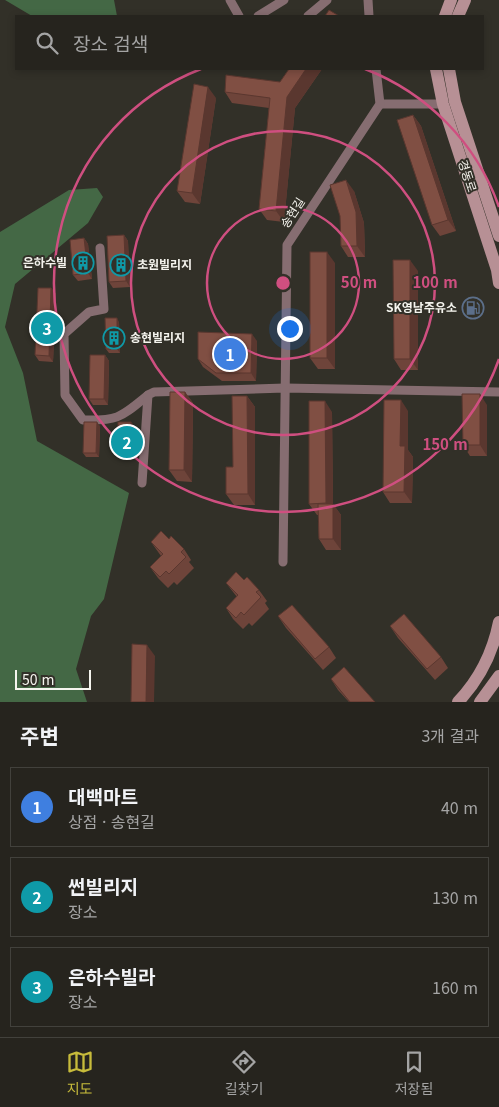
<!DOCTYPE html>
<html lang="ko">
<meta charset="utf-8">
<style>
body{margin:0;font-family:Georgia,"Noto Sans KR",serif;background:#32302b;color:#f1f3f6}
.scale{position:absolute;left:15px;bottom:12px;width:76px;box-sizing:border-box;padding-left:5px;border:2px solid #f5f4ee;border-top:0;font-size:14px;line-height:18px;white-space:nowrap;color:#f5f4ee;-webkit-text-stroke:4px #323028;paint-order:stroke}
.you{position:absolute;left:289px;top:328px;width:18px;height:18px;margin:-12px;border:4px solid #fff;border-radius:50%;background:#1a73e8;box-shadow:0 0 0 8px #1a73e833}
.badge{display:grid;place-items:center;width:32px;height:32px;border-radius:50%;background:#c7bb3b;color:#fff;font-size:16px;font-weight:700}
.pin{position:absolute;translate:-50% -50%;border:2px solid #fff;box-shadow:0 1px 5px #0006}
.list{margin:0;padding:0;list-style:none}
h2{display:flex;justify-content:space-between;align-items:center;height:65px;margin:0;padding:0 20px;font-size:21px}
h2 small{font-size:16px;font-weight:400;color:#a4a4a4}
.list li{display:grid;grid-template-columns:32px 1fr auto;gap:15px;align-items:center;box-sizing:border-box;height:80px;margin:0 10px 10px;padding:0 10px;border:1px solid #42413c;border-radius:0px}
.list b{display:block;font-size:19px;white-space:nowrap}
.list p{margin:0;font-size:16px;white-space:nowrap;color:#a4a4a4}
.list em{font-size:16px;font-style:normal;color:#a4a4a4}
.icon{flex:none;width:28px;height:28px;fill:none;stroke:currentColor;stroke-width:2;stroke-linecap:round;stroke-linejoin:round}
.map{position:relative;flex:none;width:499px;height:702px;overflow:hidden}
.search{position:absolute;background:#26241e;box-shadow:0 2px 8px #0003;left:15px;right:15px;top:15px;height:55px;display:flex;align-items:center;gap:12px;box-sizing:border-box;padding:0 18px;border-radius:0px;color:#a4a4a4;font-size:19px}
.sheet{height:335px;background:#26241e}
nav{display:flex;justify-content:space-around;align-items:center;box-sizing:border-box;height:70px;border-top:1px solid #42413c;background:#26241e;font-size:14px;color:#a4a4a4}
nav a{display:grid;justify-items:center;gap:2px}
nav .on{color:#c7bb3b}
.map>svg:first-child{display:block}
</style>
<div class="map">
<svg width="499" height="702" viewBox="0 0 499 702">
<rect width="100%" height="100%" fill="#323028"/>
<!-- forest -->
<g fill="#446845">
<polygon points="0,0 114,0 117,16 32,16 5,0"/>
<polygon points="97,188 103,197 88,223 15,284 5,327 23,373 37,441 129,493 104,599 91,616 76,669 87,702 0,702 0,232 69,190"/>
</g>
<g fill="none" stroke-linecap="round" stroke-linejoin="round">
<!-- street -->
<g stroke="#866d71" stroke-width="9">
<polyline points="230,0 239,16"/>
<polyline points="368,0 369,16"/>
<polyline points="258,16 284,0"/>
<polyline points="308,16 327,0"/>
<polyline points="380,104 443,104"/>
<path d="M100,248L104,309L89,312L64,334L65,395L83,420C119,421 121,417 148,395"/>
<polyline points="142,483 148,395 154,392 285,388 499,392"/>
<polyline points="283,562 287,245 380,104 376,69"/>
</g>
<!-- secondary -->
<g stroke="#b79095" stroke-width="12">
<polyline points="445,16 451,0"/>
<polyline points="458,16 465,0"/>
<polyline points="436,69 443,104 497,270 499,283"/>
<polyline points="449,69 455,102 499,236"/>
<path d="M458,702C479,680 493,652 499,622"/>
<polyline points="480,702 499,676"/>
</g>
</g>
<!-- wall -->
<g fill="#6e443a">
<polygon points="289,69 322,69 295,108 284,222 267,220 259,209 269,108 232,103 225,92 280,82"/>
<polygon points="216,98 200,204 185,202 177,191"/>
<polygon points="413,115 421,126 456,231 440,236 432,225"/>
<polygon points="354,191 364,223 365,257 348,257 341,246"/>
<polygon points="124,235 128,241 130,287 113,288 109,282"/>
<polygon points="84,238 88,244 92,279 78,281 73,275"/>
<polygon points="335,263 335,369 318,369 310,358"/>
<polygon points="418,271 418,370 401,370 394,359"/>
<polygon points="51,288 56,294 53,362 39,361 35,355"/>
<polygon points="119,322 120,353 109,353 106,349"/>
<polygon points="257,341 256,381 222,381 203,367 198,359"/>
<polygon points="105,355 109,361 108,405 93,405 89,399"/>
<polygon points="185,392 193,403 192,482 177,481 169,470"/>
<polygon points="247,396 255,407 255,505 234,505 226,494 233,467"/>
<polygon points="487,405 487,456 470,456 463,445"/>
<polygon points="408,411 408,450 413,457 412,503 390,503 383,492"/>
<polygon points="332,412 333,504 341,515 341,550 326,550 319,539 318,515 317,515 309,504"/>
<polygon points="131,422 134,426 133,459 120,458 117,454"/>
<polygon points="100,426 99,457 86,457 83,453"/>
<polygon points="169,539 184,549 191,560 189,562 194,568 177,585 174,582 168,588 158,578 150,567 161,556 151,542"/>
<polygon points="244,580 259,590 267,601 265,603 269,609 252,626 249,623 243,629 233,619 226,608 237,597 226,583"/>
<polygon points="278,616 329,647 336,658 323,670 286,628"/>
<polygon points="390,626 441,657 448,668 435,680 398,638"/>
<polygon points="331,679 375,702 349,702 338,690"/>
</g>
<!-- shaded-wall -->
<g fill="#5a372f">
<polygon points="306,69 322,69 295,108 284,222 276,211 287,97"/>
<polygon points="208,87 216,98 200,204 192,193"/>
<polygon points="413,115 421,126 456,231 448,220"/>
<polygon points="346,180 354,191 364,223 365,257 357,246"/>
<polygon points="124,235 128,241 130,287 126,281"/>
<polygon points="84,238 88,244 92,279 88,273"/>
<polygon points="327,252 335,263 335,369 327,358"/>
<polygon points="410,260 418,271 418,370 410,359"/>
<polygon points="51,288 56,294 53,362 49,356"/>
<polygon points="117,318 119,322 120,353 117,349"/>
<polygon points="252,334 257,341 256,381 251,373"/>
<polygon points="105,355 109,361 108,405 104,399"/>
<polygon points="185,392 193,403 192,482 184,470"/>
<polygon points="480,394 487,405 487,456 480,445"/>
<polygon points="247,396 255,407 255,505 248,494"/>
<polygon points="401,400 408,411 408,450 413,457 412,503 404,492 400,446"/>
<polygon points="325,401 332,412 333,504 341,515 341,550 333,539 326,503"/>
<polygon points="97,422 100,426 99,457 96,453"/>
<polygon points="131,422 134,426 133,459 130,455"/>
<polygon points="147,645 155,656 154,702 146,702"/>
</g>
<!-- building -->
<g fill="#804f43" stroke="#5a372f">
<polygon points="329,10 339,16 325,16"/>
<polygon points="289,69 306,69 287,97 276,211 259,209 270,98 225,92 226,75 280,82"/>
<polygon points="194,84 208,87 192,193 177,191"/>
<polygon points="413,115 448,220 432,225 397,120"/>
<polygon points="346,180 356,212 357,246 341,246 340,216 330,185"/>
<polygon points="124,235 126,281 109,282 107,236"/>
<polygon points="84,238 88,273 73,275 70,240"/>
<rect x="310" y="252" width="17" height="106"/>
<polygon points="393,260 410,260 410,359 394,359"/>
<polygon points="38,288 51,288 49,356 35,355"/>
<polygon points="105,318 117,318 117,349 106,349"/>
<polygon points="198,332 252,334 251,373 216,373 198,359"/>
<polygon points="90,355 105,355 104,399 89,399"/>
<polygon points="170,392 185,392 184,470 169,470"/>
<polygon points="462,394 480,394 480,445 463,445"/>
<polygon points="232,396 247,396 248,494 226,494 226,467 233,467"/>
<polygon points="384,400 401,400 400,446 405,446 404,492 383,492"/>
<polygon points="309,401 325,401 326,503 309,504"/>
<polygon points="84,422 97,422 96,453 83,453"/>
<polygon points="118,422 131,422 130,455 117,454"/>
<polygon points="318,504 333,504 333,539 319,539"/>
<polygon points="161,531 169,539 171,536 184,549 181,552 186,557 169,574 166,571 160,577 150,567 163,554 151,542"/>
<polygon points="236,572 244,580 247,577 259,590 256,592 261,597 244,615 241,612 236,618 226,608 238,595 226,583"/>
<polygon points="292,605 329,647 315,659 278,616"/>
<polygon points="404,614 441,657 427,669 390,626"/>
<polygon points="132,644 147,645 146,702 131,702"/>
<polygon points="344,667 375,702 350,702 331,679"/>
</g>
<!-- distance rings -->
<g fill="none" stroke="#cf4f80" stroke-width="2.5">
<circle cx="283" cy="283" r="76"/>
<circle cx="283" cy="283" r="152"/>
<path d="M499 359A229 229 0 1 1 201 69M365 69A229 229 0 0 1 499 207"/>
</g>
<!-- icons -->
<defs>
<g id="building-ring" transform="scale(1.125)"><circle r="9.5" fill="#323028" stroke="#0f9aa8" stroke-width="1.5"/><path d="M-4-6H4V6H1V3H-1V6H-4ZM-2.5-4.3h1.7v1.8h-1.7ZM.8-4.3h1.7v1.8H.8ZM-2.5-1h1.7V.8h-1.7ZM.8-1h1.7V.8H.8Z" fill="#0f9aa8"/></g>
<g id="fuel-ring" transform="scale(1.125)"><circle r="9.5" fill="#323028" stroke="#5c6f8a" stroke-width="1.5"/><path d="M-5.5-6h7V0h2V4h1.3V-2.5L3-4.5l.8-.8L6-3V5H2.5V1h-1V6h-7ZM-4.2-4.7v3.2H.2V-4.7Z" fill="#5c6f8a"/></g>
</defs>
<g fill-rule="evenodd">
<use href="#building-ring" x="83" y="263"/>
<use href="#building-ring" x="121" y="265"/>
<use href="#fuel-ring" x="473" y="308"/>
<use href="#building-ring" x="114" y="338"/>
</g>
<g text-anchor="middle" stroke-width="4" stroke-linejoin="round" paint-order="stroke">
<!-- street labels -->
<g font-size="12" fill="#f5f4ee" stroke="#323028">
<text transform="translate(467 176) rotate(72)" y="4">경동로</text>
<text transform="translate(293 213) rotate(-57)" y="4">송현길</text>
</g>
<!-- poi labels -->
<g font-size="12" font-weight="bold" fill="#f5f4ee" stroke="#323028" text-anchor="end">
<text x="67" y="267">은하수빌</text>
<text x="137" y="269" text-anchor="start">초원빌리지</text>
<text x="457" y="312">SK영남주유소</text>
<text x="130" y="342" text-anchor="start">송현빌리지</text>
</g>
</g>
<circle cx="283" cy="283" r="8" fill="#cf4f80" stroke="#323028" stroke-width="2.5"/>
<g font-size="15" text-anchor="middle" font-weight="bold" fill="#cf4f80" stroke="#323028" stroke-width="4" stroke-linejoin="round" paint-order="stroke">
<text x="359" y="288">50 m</text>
<text x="435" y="288">100 m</text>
<text x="445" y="450">150 m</text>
</g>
</svg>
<div class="scale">50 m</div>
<div class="you"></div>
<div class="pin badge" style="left:230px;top:354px;background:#3f7fe0">1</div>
<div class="pin badge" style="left:127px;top:442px;background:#0f9aa8">2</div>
<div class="pin badge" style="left:47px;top:328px;background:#0f9aa8">3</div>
<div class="search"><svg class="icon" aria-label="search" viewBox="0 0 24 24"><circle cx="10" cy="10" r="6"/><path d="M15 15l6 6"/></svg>장소 검색</div>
</div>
<section class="sheet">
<h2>주변<small>3개 결과</small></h2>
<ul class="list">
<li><span class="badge" style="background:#3f7fe0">1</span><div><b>대백마트</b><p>상점 · 송현길</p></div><em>40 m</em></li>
<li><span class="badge" style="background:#0f9aa8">2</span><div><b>썬빌리지</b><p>장소</p></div><em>130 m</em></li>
<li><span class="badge" style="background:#0f9aa8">3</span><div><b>은하수빌라</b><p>장소</p></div><em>160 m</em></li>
</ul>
</section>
<nav>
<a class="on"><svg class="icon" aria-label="map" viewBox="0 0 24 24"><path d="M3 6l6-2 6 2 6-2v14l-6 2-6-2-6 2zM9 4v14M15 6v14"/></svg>지도</a>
<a><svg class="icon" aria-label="directions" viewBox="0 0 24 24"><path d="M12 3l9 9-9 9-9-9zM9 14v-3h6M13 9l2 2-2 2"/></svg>길찾기</a>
<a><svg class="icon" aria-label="saved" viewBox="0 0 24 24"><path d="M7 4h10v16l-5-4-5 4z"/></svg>저장됨</a>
</nav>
